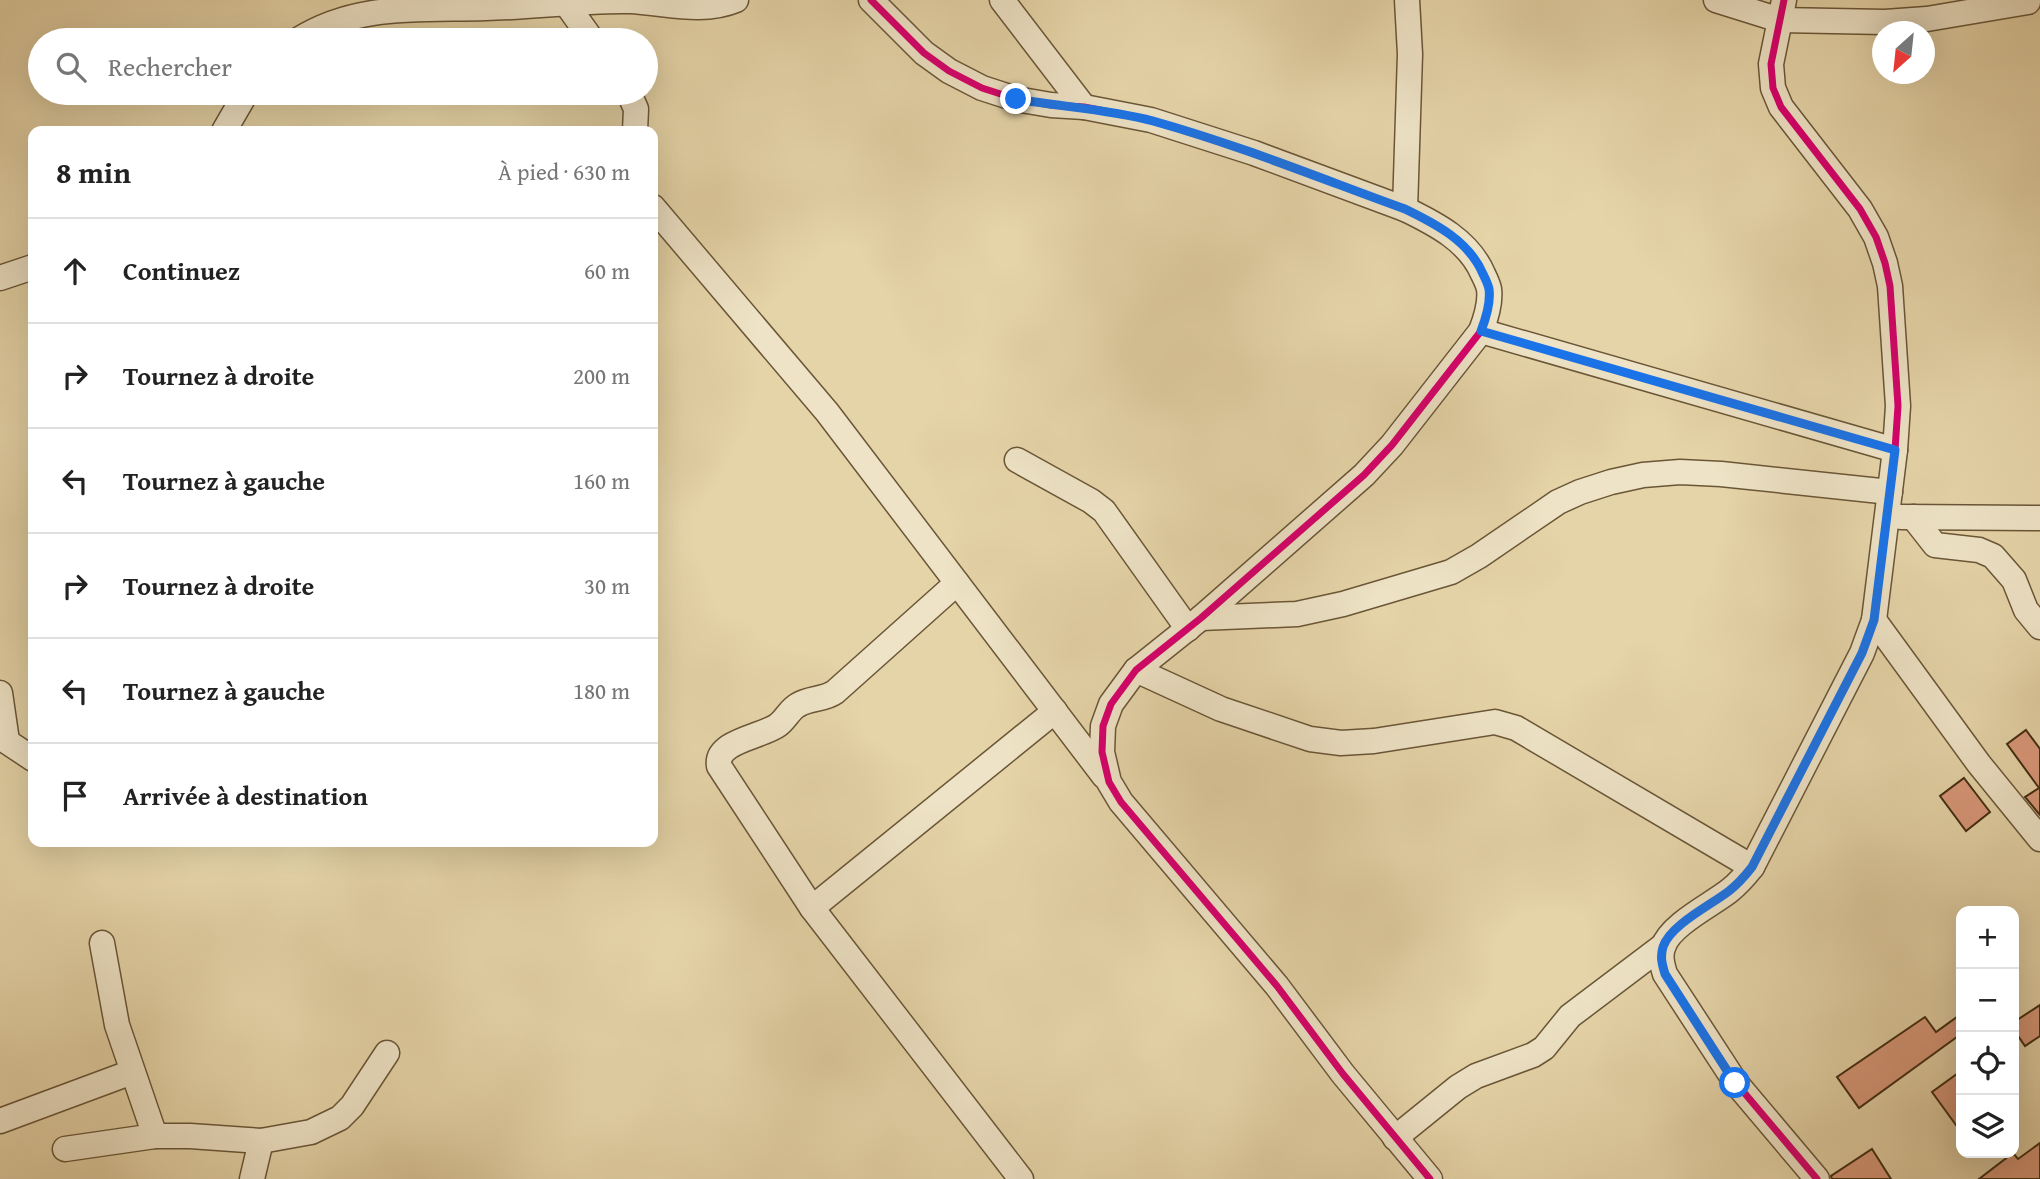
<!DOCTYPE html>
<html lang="fr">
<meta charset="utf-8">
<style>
body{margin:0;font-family:"Gentium Book Plus",serif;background:#f2f2f2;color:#222}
.controls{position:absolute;right:21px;bottom:21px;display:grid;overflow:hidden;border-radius:14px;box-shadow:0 7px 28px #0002}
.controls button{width:63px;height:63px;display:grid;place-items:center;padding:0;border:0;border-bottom:2px solid #e0e0e0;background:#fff;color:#222;font:35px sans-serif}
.compass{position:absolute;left:1872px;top:21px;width:63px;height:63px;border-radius:50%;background:#fff;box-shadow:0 7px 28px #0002;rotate:207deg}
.stop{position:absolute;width:21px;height:21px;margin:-16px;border:5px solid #1a73e8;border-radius:50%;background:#fff}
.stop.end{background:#1a73e8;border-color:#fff;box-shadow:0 2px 7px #0008}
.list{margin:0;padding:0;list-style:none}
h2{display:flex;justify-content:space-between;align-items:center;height:91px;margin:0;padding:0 28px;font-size:30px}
h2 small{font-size:23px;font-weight:400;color:#767676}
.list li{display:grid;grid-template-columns:46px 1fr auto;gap:21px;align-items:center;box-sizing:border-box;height:105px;padding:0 28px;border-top:2px solid #e0e0e0}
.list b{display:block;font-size:26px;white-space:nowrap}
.list em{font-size:23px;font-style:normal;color:#767676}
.icon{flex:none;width:38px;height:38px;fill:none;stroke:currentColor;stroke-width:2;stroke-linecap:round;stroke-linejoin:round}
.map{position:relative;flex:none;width:2040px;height:1179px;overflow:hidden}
.search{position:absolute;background:#fff;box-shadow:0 7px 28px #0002;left:28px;top:28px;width:630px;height:77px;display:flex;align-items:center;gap:18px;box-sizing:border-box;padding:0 24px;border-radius:38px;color:#767676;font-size:26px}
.panel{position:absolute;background:#fff;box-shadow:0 7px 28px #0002;left:28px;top:126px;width:630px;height:721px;border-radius:14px}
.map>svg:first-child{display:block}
</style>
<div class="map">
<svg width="2040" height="1179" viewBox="0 0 2040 1179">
<rect width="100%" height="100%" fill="#e5d4a8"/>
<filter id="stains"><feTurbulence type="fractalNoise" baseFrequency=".00286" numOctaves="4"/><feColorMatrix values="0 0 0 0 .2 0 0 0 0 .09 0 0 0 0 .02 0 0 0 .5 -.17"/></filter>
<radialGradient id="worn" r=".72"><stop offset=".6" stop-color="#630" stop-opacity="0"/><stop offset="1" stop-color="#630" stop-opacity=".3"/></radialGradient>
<!-- building -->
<g fill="#d9987a" stroke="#412c11" stroke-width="2">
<polygon points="2026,730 2040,749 2040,815 2025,797 2039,788 2007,744"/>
<polygon points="1964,778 1990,812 1966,831 1940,796"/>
<polygon points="2040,1005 2040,1036 2025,1046 2014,1030 2014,1022"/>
<polygon points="1961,1014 1961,1034 1859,1108 1837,1077 1925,1017 1936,1032"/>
<polygon points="1961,1071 1961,1132 1932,1092"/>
<polygon points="2040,1143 2040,1179 1979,1179 2013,1153 2018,1159"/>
<polygon points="1872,1149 1891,1179 1832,1179 1831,1176"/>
</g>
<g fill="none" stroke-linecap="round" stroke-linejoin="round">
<!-- minor casing -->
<g stroke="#6a5637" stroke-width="27">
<g id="minor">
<path d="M871,0L924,53L949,71L982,88L1016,99L1051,105L1084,107L1151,120L1254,153L1405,209C1436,224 1469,241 1483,274C1485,278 1488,284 1489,289C1491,303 1486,318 1481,331L1392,445L1364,475L1201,618L1136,670L1111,704L1103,726L1102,752L1109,782L1121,802L1277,986L1343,1074L1430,1179"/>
<polyline points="1002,0 1084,107"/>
<polyline points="1716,0 1780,20 1885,22 1927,19 2028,2"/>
<path d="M1784,0L1771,64L1773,88L1781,107L1860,209L1876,237L1885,263L1890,286L1898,406L1895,450L1874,620L1862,653L1752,867C1745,876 1738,884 1729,891C1711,905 1670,925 1663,947C1660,957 1662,964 1665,974L1736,1083L1817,1179"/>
<polyline points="565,2 592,40"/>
<path d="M298,40C357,3 420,10 486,8C534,7 582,0 630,1C666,3 703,14 736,0"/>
<polyline points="629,93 636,109 635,131"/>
<polyline points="224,131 246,93"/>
<polyline points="653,207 827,412 1104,776"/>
<polyline points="1405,209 1410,54 1407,0"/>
<polyline points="0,278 33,267"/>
<polyline points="1481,331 1895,450"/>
<polyline points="1017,460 1091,501 1104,511 1188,629"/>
<polyline points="1901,517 2040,518"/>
<polyline points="1913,517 1935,545 1979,550 1993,556 2014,580 2026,610 2040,627"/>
<path d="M957,583L835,692C824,700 809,698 798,705C790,709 786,719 778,725C762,737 715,741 719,766L812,908L1021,1179"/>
<polyline points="1201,618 1297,614 1343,604 1451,572 1479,556 1558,502 1580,492 1611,482 1643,475 1680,472 1721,474 1890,492"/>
<polyline points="1874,620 1979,764 2040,839"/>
<polyline points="1136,670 1221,709 1310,739 1341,743 1374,741 1495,722 1516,728 1752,867"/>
<polyline points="0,693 7,741"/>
<polyline points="0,737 33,759"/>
<polyline points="812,908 1055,711"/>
<polyline points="102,943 117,1025 155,1136"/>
<polyline points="0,1121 132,1072"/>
<polyline points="1395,1138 1458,1087 1476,1076 1533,1055 1544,1048 1570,1016 1664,945"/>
<polyline points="65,1149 155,1136 190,1136 261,1141 311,1132 340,1118 352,1106 387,1053"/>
<polyline points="252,1179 261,1141"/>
</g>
</g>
<!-- minor -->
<use href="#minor" stroke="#eee3c6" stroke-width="24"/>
<!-- cycleway casing -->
<g stroke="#eee3c6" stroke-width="11">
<g id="cycleway">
<path d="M871,0L924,53L949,71L982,88L1016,99L1051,105L1084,107L1151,120L1254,153L1405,209C1436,224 1469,241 1483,274C1485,278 1488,284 1489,289C1491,303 1486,318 1481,331L1392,445L1364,475L1201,618L1136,670L1111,704L1103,726L1102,752L1109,782L1121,802L1277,986L1343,1074L1430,1179"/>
<path d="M1784,0L1771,64L1773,88L1781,107L1860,209L1876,237L1885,263L1890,286L1898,406L1895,450L1874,620L1862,653L1752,867C1745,876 1738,884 1729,891C1711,905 1670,925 1663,947C1660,957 1662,964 1665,974L1736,1083L1817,1179"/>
</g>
</g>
<!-- cycleway -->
<use href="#cycleway" stroke="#d6006c" stroke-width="7"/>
</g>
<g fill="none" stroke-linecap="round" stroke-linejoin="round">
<!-- route -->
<path stroke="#1a73e8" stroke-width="9" d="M1016,99C1061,107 1108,109 1153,121C1239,145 1322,179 1405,209C1436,224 1469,241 1483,274C1485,278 1488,284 1489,289C1491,303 1486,318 1481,331L1895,450L1874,620L1862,653L1752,867C1745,876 1738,884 1729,891C1711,905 1670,925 1663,947C1660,957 1662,964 1665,974L1735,1083"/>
</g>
<rect width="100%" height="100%" filter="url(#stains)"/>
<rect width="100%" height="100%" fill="url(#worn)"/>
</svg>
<div class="controls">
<button>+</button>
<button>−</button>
<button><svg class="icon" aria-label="locate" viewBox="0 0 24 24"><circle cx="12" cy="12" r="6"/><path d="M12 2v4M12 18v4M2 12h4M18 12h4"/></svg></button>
<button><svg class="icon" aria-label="layers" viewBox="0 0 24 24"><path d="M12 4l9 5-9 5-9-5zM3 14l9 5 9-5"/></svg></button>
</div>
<svg class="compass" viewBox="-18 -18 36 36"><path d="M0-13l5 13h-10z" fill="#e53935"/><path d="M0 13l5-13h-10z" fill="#767676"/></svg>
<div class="stop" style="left:1735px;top:1083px"></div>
<div class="stop end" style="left:1016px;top:99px"></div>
<div class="search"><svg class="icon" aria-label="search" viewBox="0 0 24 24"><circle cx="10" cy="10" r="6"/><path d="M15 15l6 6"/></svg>Rechercher</div>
<section class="panel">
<h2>8 min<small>À pied · 630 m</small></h2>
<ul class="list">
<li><svg class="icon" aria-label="ahead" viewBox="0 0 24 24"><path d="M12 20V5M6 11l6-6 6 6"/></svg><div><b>Continuez</b></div><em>60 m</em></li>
<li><svg class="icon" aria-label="right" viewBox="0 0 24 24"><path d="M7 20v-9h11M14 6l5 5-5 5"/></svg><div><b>Tournez à droite</b></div><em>200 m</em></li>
<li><svg class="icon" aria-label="left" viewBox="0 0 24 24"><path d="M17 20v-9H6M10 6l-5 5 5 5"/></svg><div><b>Tournez à gauche</b></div><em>160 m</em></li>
<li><svg class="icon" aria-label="right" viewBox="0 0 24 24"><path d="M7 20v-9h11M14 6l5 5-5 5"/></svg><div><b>Tournez à droite</b></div><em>30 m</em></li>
<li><svg class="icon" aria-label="left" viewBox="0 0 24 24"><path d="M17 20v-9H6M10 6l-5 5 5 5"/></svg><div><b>Tournez à gauche</b></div><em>180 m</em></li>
<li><svg class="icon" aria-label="arrive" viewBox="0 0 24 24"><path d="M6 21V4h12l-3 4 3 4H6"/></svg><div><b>Arrivée à destination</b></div></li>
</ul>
</section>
</div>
